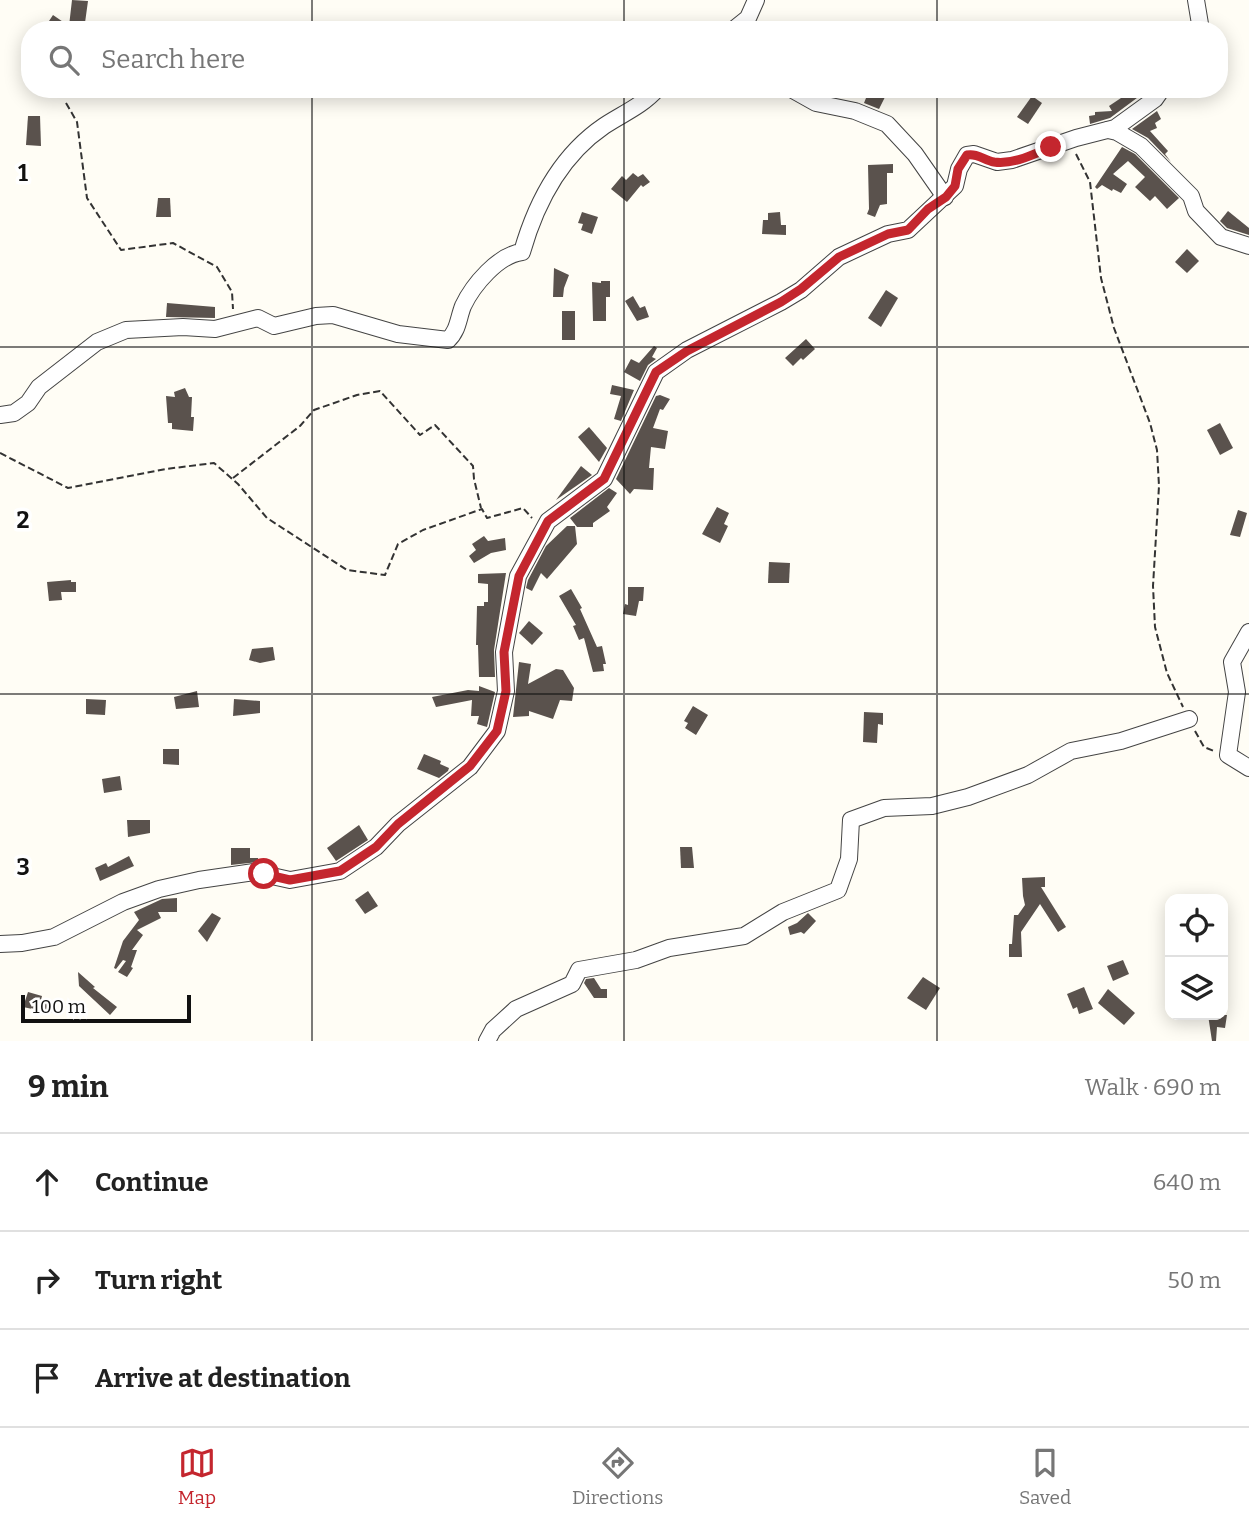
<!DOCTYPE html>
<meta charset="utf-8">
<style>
body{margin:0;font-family:Bitter,serif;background:#f2f2f2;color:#222}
.controls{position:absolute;right:21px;bottom:21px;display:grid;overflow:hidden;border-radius:14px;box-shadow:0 4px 18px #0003}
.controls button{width:63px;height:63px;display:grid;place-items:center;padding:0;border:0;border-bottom:2px solid #e0e0e0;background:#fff;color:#222;font:35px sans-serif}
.scale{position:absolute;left:21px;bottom:18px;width:170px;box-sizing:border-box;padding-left:7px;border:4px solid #111;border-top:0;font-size:19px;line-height:24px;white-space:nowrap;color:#111;-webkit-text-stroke:5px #fff;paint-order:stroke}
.stop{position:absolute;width:21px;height:21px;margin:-16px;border:5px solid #c4262e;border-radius:50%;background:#fff}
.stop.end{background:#c4262e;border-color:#fff;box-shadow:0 2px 7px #0008}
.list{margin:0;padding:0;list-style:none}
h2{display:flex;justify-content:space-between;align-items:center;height:91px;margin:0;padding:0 28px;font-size:30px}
h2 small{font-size:23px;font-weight:400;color:#767676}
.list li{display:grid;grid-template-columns:46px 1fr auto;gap:21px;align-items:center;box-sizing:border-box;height:98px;padding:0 28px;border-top:2px solid #e0e0e0}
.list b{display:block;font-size:26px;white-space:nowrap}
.list em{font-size:23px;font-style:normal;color:#767676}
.icon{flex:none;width:38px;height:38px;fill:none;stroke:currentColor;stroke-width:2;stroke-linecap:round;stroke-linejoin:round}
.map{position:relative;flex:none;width:1249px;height:1041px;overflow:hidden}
.search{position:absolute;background:#fff;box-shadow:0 4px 18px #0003;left:21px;right:21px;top:21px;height:77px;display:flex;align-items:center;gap:18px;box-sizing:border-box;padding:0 24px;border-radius:28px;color:#767676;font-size:26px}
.sheet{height:385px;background:#fff}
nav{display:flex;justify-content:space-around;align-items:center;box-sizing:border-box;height:98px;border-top:2px solid #e0e0e0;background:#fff;font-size:19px;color:#767676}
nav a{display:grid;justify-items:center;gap:4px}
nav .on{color:#c4262e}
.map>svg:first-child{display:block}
</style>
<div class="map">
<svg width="1249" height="1041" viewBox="0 0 1249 1041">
<rect width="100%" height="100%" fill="#fffdf5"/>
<!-- building -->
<g fill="#5a524d">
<polygon points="72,0 88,1 84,30 43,30 53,15 69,26"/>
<polygon points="845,89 874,89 886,95 879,109 864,103 866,98"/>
<polygon points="1116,89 1149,89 1110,118 1090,124 1089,116 1095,115 1095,112 1112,111 1109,106 1121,98 1119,96 1121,94"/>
<polygon points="1032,96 1042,103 1028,124 1017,117"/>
<polygon points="1157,111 1161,119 1155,123 1157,128 1150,131 1168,151 1165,154 1171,162 1148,138 1132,129"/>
<polygon points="28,116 40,116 41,146 26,145"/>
<polygon points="1122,147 1135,154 1179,198 1167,209 1155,196 1150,201 1135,187 1145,177 1128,161 1113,174 1127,184 1121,193 1113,189 1112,191 1102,185 1097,189 1095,187"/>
<polygon points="893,164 893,173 887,173 887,204 880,205 875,217 867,214 869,209 868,165"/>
<polygon points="633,173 638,177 643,174 650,182 643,187 641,185 627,202 611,189 622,176 626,180"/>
<polygon points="158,198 170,198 171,217 156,217"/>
<polygon points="1228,211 1249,228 1249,235 1227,228 1220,221"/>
<polygon points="582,212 598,217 592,234 581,230 583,224 578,223"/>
<polygon points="780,212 781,225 786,225 786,235 762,234 763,220 768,220 768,213"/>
<polygon points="1187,249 1199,261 1187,273 1175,262"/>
<polygon points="554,268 569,275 564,288 563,297 553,297"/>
<polygon points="601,281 610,281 610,297 606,297 606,321 593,321 592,282 601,283"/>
<polygon points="886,290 898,298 881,327 868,318"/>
<polygon points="633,296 640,308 645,306 649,317 637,321 625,301"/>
<polygon points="167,303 215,307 215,318 166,317"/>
<rect x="562" y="311" width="13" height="29"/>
<polygon points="806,339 815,349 803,360 801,358 793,366 785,358"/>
<polygon points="654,346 657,348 652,357 656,359 648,365 640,381 624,372 631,359 639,363"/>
<polygon points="612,385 634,390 621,421 614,419 621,396 610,394"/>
<polygon points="185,388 189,397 192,397 191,417 194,417 193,431 172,429 172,423 168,423 166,396 175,397 174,392"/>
<polygon points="660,395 670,399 663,410 660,409 653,428 668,431 665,449 651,447 649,468 654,468 653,490 634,489 630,494 616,479 656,396"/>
<polygon points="1220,423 1233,448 1220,455 1207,430"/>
<polygon points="589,427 607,448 599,462 578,437"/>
<polygon points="581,466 592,475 556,500"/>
<polygon points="609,488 617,493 607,507 610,511 593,523 593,527 577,527 570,518"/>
<polygon points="717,507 729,513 724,524 728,526 720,543 702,534"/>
<polygon points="1238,510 1247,513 1240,537 1230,535"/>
<polygon points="567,526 575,526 577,544 547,579 541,573 532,591 526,588 528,580 546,546"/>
<polygon points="484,536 488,541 505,538 506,550 491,553 474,563 469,556 476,550 472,544"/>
<polygon points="769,562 790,563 789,583 768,583"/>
<polygon points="506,573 494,650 495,677 479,677 478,645 476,645 477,606 484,606 484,602 488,602 488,584 478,583 478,574"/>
<polygon points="71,580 71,582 76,582 76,592 61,592 62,600 49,601 47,582"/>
<polygon points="628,587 644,587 643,601 639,601 636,616 623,614 625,604 628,605"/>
<polygon points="571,589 582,608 580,609 597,647 602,646 606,664 603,664 604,671 593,672 584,638 579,640 573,626 576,625 559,596"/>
<polygon points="529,621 543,633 532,645 519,633"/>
<polygon points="273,647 275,660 260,663 249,660 252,649"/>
<polygon points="519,662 531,664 528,684 556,669 563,670 574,688 572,701 560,700 553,719 529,711 529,716 513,717"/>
<polygon points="479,686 495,692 487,727 477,724 479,716 471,716 472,700 436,707 432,697 468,690 479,691"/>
<polygon points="197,691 199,707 176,709 174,697"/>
<polygon points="86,699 106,700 105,715 86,714"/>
<polygon points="234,699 260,701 260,713 233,716"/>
<polygon points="693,706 708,715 696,735 685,728 688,723 684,721"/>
<polygon points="864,712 883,713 883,725 878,724 877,743 863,742"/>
<polygon points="163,749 179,749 179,765 163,764"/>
<polygon points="424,754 441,761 440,764 449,768 448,771 439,778 417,769"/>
<polygon points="120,776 122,790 104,793 102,779"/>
<polygon points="127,820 150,820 150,833 128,837"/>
<polygon points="359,825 368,840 336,861 327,848"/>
<polygon points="680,847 692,847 694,868 681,868"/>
<polygon points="231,848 250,848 250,858 258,858 258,862 231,865"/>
<polygon points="129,856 134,866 100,881 95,868 106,863 108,867"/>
<polygon points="1045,877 1045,887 1041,887 1066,927 1058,932 1040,904 1021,932 1022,957 1009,957 1009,944 1012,944 1014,915 1018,915 1025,905 1023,896 1022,878"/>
<polygon points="368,891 378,906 365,914 355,900"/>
<polygon points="177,898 177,912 158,912 161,918 137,930 143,935 132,950 137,950 131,967 133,968 127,977 118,972 126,961 123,960 116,969 114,968 123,941 139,920 134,912 162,899"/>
<polygon points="212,913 221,918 207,942 198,931"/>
<polygon points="808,913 816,921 804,934 801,932 790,935 788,927 797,923"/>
<polygon points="1123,960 1129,974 1113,981 1107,966"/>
<polygon points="78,972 95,987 93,988 117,1007 110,1015 79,986"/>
<polygon points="923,977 940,988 926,1010 907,998"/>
<polygon points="594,978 601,989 607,989 607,998 594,998 584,983 586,979"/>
<polygon points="1084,987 1093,1009 1079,1014 1077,1007 1073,1009 1067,994"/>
<polygon points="1108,989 1135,1013 1124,1025 1098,1003"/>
<polygon points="28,992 42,996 41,1000 54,1004 51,1013 23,1007"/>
<polygon points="1208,1015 1227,1015 1225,1028 1217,1027 1216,1041 1212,1041"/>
</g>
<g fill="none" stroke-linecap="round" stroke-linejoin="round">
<!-- minor casing -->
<g stroke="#444" stroke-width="18">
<g id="minor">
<polyline points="1196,0 1201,30"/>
<polyline points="733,30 748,18 756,0"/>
<polyline points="791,89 816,103 855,111 887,124 915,154 945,197"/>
<polyline points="1108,130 1117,132 1141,146 1191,196 1196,211 1221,237 1249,246"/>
<path d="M0,415L14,413L28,403L39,387L97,342L126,330L183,327L215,329L258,318L274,326L316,316L333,315L398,334L448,340C458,331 458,319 463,306C473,285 498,255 522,252C536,203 560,156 604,126C622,114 642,106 657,89"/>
<polyline points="1249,632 1232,662 1237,692 1228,755 1249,768"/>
<polyline points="0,944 22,943 54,937 123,902 159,889 199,880 254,872 290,880 340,871 376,847 398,824 470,767 497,731 506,691 504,652 518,576 548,521 604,479 656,372 687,350 781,302 801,290 839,257 888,234 908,230 955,186 959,169 967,155 974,154 997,162 1012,160 1076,138 1115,128 1155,99 1162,89"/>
<polyline points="487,1041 493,1030 516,1009 572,984 579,970 636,960 669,948 744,936 783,912 838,890 849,859 851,820 884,808 932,806 968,797 1028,775 1071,751 1121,741 1189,719"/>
</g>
</g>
<!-- path -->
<g stroke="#333" stroke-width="2" stroke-dasharray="7 3.5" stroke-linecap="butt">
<polyline points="66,103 77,122 87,198 121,250 173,243 217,267 232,292 233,309"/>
<polyline points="1076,154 1090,182 1101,278 1114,328 1150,423 1157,450 1159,486 1153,586 1155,627 1167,673 1183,707"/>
<polyline points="0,453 68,488 166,469 214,463 238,484 267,518 347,570 385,575 398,544 423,530 482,509 487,518 523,508 532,518"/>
<polyline points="233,478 300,426 314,410 357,395 380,391 420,435 435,425 473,466 474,479 481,508"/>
<polyline points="1195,731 1204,747 1214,751"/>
</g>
<!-- minor -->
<use href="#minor" stroke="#fff" stroke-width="16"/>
</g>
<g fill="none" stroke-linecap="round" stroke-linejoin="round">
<!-- route -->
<path stroke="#c4262e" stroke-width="9" d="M264,874L290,880L340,871L376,847L398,824L470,766L497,731L506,691L504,652L519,576L548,521L604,479L656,372L687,351L781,302L801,289L839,257L888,234L908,230L928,209L946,197L955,186L958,169L967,155C977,153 984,160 994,162C1013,165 1034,154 1051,147"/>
</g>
<!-- grid -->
<path fill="none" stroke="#111" stroke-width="2" stroke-opacity="0.55" d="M312,0V30M624,0V30M937,0V30M312,89V1041M624,89V1041M937,89V1041M0,347H1249M0,694H1249"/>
<g font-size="23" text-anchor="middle" font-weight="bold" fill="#111" stroke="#fff" stroke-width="7" stroke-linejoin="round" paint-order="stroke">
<text x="23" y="181">1</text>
<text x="23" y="528">2</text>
<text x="23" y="875">3</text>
</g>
</svg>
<div class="controls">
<button><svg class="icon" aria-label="locate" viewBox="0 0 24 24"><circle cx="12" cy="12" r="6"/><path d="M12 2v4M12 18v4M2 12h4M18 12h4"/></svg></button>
<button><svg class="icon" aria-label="layers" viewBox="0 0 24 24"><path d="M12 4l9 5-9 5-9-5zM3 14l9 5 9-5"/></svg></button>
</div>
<div class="scale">100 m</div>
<div class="stop" style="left:264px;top:874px"></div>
<div class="stop end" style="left:1051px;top:147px"></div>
<div class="search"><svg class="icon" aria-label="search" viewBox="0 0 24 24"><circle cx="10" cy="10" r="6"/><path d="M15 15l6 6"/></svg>Search here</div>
</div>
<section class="sheet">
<h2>9 min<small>Walk · 690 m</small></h2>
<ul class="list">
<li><svg class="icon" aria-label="ahead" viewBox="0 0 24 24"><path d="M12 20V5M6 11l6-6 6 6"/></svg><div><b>Continue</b></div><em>640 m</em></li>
<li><svg class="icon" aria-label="right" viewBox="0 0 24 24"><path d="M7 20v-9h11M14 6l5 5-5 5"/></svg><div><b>Turn right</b></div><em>50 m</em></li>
<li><svg class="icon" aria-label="arrive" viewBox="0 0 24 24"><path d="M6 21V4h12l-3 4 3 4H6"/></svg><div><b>Arrive at destination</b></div></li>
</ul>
</section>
<nav>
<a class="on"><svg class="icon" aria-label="map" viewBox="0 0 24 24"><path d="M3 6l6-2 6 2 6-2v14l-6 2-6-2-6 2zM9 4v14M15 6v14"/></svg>Map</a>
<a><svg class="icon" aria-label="directions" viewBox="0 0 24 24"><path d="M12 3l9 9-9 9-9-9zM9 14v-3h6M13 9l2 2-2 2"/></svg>Directions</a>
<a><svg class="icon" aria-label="saved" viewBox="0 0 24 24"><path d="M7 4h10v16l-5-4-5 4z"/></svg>Saved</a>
</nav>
